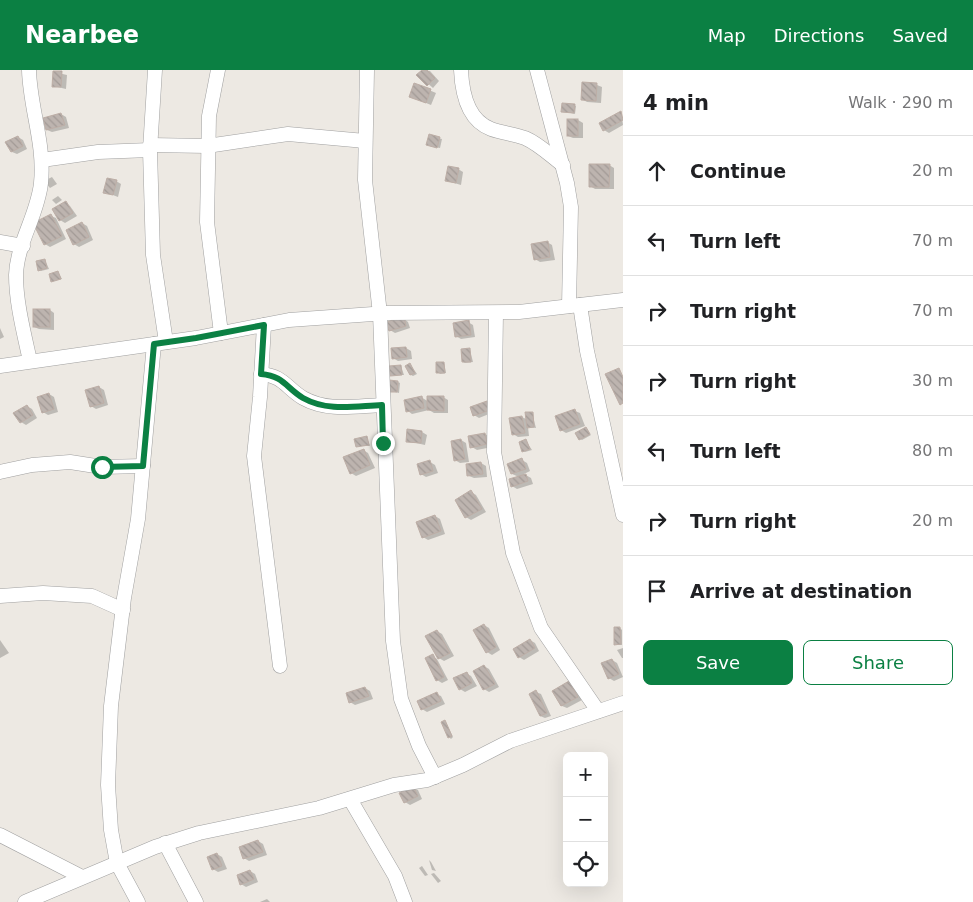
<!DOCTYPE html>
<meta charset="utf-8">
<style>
body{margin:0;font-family:"DejaVu Sans",sans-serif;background:#f6f6f6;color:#202124}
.controls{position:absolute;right:15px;bottom:15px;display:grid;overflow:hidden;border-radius:8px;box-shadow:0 5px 20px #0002}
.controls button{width:45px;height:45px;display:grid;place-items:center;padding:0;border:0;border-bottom:1px solid #e0e0e0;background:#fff;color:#202124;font:25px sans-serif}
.stop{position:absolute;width:15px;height:15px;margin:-11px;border:4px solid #0b8043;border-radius:50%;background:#fff}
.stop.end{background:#0b8043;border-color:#fff;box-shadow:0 1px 5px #0008}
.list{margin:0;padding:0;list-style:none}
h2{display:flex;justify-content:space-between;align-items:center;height:65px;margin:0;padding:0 20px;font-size:21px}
h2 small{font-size:16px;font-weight:400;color:#757577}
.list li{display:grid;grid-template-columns:32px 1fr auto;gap:15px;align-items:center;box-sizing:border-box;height:70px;padding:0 20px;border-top:1px solid #e0e0e0}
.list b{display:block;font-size:19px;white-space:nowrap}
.list em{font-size:16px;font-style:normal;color:#757577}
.actions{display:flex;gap:10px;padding:15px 20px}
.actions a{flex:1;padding:11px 0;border:1px solid #0b8043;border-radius:8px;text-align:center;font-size:18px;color:#0b8043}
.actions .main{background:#0b8043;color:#fff}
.icon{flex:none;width:28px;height:28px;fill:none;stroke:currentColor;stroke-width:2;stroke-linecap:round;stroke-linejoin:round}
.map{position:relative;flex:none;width:623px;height:832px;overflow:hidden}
header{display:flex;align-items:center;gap:30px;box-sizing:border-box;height:70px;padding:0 25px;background:#0b8043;color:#fff}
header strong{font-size:24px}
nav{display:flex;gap:28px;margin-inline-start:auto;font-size:18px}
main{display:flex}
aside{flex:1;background:#fff}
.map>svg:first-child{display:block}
</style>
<header>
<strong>Nearbee</strong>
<nav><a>Map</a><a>Directions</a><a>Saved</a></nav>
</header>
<main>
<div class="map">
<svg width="623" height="832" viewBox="0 0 623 832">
<defs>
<pattern id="building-back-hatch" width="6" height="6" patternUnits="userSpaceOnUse" patternTransform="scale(1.25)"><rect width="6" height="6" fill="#bdb4af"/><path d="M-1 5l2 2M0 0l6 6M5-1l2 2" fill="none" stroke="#a29a96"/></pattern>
</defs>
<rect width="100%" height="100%" fill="#ede9e3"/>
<!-- shadow -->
<g fill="#0003">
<polygon points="423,0 430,1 439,11 433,18 418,5"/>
<polygon points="54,2 67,5 66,19 53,16"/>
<polygon points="415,14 436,23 431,35 416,29"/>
<polygon points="597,15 602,17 601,33 587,32 582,29"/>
<polygon points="574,35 576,36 575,44 562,41"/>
<polygon points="621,42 623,55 609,63 604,60"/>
<polygon points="61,44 66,47 69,58 52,62 47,60"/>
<polygon points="578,50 583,53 583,68 573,68 568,66"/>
<polygon points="430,66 442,69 440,78 430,76"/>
<polygon points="18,67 23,70 27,79 17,84 12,82 7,73"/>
<polygon points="609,95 614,98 614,119 595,119 590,116"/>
<polygon points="458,99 463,102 461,115 447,111"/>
<polygon points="52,107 57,114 50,118 44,111"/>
<polygon points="116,111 121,114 118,127 105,122"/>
<polygon points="58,126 62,130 56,134 52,130"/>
<polygon points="66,133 70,136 77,146 65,153 60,150"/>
<polygon points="51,146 56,148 66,169 50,177 45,174"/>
<polygon points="82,153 87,156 93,170 79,177 74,174"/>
<polygon points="547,172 552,175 555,190 540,192 535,189"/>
<polygon points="45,190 49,199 41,201 39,200"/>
<polygon points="58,202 62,209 52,211"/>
<polygon points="50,240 54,243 54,260 39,259 34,257"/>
<polygon points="404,249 408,252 410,258 395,263 390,260"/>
<polygon points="468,252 473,255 475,267 461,269 456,266"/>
<polygon points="0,258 4,267 0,269"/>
<polygon points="406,278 411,281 412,289 398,291 393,288"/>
<polygon points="470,280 473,292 465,293 463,292"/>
<polygon points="444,293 446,303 440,304 438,302"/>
<polygon points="410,294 417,304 413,306 411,305"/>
<polygon points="401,296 404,305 391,305"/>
<polygon points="398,312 400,313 399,323 390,321"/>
<polygon points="99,317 104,320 108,335 96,339 91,336"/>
<polygon points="49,324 54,327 58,342 48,345 43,342"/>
<polygon points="421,327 429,332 443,327 448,330 448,343 434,343 429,340 412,344 408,341"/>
<polygon points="487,333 492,335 494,342 479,348 474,345"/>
<polygon points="27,336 32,339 37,348 26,355 21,352"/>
<polygon points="575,341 580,343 585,356 566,363 561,360"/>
<polygon points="532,343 536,358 528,357 529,366 518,367 513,364 522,347 528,350"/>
<polygon points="586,359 591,365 582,370 580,369"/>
<polygon points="422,362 427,365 425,375 407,371"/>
<polygon points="485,364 490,367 492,377 477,380 472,377"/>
<polygon points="367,368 370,376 357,376"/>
<polygon points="461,370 466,373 469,392 460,393 455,390 452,372"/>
<polygon points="526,371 532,380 525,382 523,381"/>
<polygon points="363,380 368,383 375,398 356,406 351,403"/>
<polygon points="522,390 527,393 530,401 524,404 531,408 533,414 517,419 512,416 519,407 512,404 509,395"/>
<polygon points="430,392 435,395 438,403 426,407 421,404"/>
<polygon points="481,393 486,396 487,407 474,408 469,406"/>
<polygon points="471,422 476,425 486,442 471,450 466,447 456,430"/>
<polygon points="435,446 440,449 445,464 428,470 423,467"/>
<polygon points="484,555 489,558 500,580 492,585 487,582"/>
<polygon points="620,558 622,560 622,575 618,575 616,574"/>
<polygon points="437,561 442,564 454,586 444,591 439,588 427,567"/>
<polygon points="0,570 9,583 0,588"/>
<polygon points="530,570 535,573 539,581 524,590 519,587"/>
<polygon points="623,578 623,588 622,588 617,580"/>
<polygon points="432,586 437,589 448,610 442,613 437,610 426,589"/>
<polygon points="612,590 617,593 623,607 614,611 609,608"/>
<polygon points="484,596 489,599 499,617 489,622 484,619"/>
<polygon points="466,603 471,606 477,616 465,622 460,619"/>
<polygon points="569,613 574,616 582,630 567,638 562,636 554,621"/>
<polygon points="365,618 370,621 373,629 355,635 350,632"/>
<polygon points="536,622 541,624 551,646 545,648 540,646"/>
<polygon points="436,624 441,626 445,634 427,642 422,639"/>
<polygon points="445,651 453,667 451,669 449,667"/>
<polygon points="413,718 418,720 422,729 410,735 405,732"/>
<polygon points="258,771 263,774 267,785 249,791 244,788"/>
<polygon points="217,784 222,787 227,799 218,802 213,799"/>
<polygon points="429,790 431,792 436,801 432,800"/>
<polygon points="422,796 428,805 425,806 419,798"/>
<polygon points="250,801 255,804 258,812 246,817 241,814"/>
<polygon points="434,803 441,811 438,813 431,804"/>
<polygon points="267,829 270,832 260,832"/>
</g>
<!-- building -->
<g fill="url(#building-back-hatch)" stroke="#bdaea6">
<polygon points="422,0 427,0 435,8 427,16 416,5"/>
<polygon points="53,1 62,1 61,17 52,17"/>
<polygon points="582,12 597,13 596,31 581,30"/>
<polygon points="414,13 431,19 426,33 409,27"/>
<polygon points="562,33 575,34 574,43 561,42"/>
<polygon points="621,41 623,50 603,61 599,53"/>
<polygon points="61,43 65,55 46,60 43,48"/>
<rect x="567" y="49" width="11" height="17"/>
<polygon points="429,64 440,67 437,78 426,75"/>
<polygon points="18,66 23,76 11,82 5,72"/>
<polygon points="589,94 610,94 609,117 589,117"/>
<polygon points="448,96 459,98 456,113 445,111"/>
<polygon points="107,108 117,110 113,125 103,123"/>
<polygon points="66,131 73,143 59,151 52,139"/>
<polygon points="51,144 62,166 44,175 33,153"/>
<polygon points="82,152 89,167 73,175 66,160"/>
<polygon points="548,171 550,187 534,190 531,174"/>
<polygon points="45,189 47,198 38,201 36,191"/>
<polygon points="58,201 61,209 51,212 49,204"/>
<rect x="33" y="239" width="17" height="18"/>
<polygon points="404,247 406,256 389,261 386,252"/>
<polygon points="469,250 471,265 455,267 453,253"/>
<polygon points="406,277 407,287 392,289 391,278"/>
<polygon points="470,278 471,292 462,292 461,279"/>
<polygon points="436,292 444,292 445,303 436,303"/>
<polygon points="410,293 415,303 410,305 405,296"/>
<polygon points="401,295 402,305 390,306 389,296"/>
<polygon points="619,298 623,307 623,333 620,335 605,304"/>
<polygon points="389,310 398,311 397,322 388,322"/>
<polygon points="99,316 104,333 90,337 85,320"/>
<polygon points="49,323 54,339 42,343 37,327"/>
<polygon points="422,326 424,338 406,342 404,330"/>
<polygon points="427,326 444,326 444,341 427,340"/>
<polygon points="487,331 490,340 473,346 470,337"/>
<polygon points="27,335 33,345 20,353 13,343"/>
<polygon points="575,339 580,354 560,361 555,346"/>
<polygon points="525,342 533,342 534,357 527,358"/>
<polygon points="522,346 525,363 512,365 509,348"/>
<polygon points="586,357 590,364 579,370 575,363"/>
<polygon points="407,359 422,361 421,373 406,372"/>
<polygon points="485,363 487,374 470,378 468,366"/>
<polygon points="367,366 369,375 356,377 354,369"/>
<polygon points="461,369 465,389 454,391 451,371"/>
<polygon points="526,369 530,379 522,382 519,372"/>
<polygon points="364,379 370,395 350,404 343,387"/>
<polygon points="522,388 526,399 511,404 507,394"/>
<polygon points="430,390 433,401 420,405 417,394"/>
<polygon points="481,392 483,404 467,406 466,394"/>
<polygon points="526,404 528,411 511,417 509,409"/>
<polygon points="471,420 482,439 465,448 455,430"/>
<polygon points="435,445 441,461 422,468 416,452"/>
<polygon points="484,554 496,577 486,583 473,560"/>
<polygon points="614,557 620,557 621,574 614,575"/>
<polygon points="437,560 450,583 438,589 425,566"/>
<polygon points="530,569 535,578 518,588 513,579"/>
<polygon points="433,584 444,607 436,611 425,588"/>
<polygon points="612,589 619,604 608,609 601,593"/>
<polygon points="484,595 495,614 483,620 473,601"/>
<polygon points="467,602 472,613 459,620 453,608"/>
<polygon points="569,611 578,627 561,636 552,621"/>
<polygon points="365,617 369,626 349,633 346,623"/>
<polygon points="536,620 547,643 540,646 529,624"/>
<polygon points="437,622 441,631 421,640 417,631"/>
<polygon points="445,650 452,666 448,668 441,652"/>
<polygon points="413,716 418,726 404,733 399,723"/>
<polygon points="258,770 263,782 243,789 239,777"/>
<polygon points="217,783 222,796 212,800 207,787"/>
<polygon points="250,800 254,809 240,815 237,805"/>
</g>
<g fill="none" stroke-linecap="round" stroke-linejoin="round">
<!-- minor casing -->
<g stroke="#a0a0a0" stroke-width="15">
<g id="minor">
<path d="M29,0C30,38 45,74 41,113C38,144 17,173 16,205C16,233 24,263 30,291"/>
<polyline points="155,0 150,80 153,185 166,272"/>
<polyline points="218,0 209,46 207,152 221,263"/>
<polyline points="367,0 365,110 380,244 393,571 401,629 419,676 435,707"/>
<path d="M461,0C462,23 467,50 491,59C502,63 514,64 525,68C539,74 551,86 563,95"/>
<polyline points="537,0 567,113 571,137 569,236"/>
<polyline points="150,75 207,76 288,64 365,71"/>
<polyline points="42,90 98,82 150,80"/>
<polyline points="0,172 23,176"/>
<polyline points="580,235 587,281 623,445"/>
<polyline points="496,243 494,382 513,483 541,558 598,641"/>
<polyline points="264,255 260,327 254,386 280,596"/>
<polyline points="0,296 196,268 289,250 387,243 519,242 623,230"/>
<path d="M261,304C284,306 286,318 303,328C328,342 355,336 382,335"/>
<polyline points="0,402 32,395 70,392 102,397 143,396"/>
<polyline points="0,526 43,523 92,526 123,540"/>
<polyline points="350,729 395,806 405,832"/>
<polyline points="0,765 82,807"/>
<polyline points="165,773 196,832"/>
<polyline points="25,832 155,777 199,763 319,738 394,715 427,710 463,695 510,671 623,633"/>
<polyline points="138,832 117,793 111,760 108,715 111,636 124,528 138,449 154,274"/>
</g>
</g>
<!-- minor -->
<use href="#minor" stroke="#fff" stroke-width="14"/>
</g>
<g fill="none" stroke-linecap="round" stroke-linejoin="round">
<!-- route -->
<path stroke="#0b8043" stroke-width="6" d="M102,397L143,396L154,274L196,268L264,255L261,304C284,306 286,318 303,328C328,342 355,336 382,335L383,373"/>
</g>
</svg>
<div class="controls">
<button>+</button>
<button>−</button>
<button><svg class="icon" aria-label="locate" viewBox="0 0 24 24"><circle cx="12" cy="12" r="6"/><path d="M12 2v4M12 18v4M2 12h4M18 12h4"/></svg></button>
</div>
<div class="stop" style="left:102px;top:397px"></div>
<div class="stop end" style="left:383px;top:373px"></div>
</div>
<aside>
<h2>4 min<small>Walk · 290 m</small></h2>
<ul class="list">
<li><svg class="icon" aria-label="ahead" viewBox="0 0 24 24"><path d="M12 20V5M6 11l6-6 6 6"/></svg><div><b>Continue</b></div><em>20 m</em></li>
<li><svg class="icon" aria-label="left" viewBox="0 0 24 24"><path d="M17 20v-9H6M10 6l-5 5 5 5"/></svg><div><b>Turn left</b></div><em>70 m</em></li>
<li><svg class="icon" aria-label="right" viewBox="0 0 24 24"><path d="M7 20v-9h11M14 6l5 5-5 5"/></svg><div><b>Turn right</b></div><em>70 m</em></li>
<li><svg class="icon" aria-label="right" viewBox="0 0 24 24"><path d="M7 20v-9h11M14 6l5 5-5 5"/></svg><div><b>Turn right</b></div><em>30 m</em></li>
<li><svg class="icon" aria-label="left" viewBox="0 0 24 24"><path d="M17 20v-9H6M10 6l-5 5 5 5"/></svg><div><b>Turn left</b></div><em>80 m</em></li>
<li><svg class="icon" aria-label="right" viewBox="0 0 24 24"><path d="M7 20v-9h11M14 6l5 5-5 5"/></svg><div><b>Turn right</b></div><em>20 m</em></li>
<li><svg class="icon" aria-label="arrive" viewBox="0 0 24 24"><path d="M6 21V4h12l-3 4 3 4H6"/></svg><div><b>Arrive at destination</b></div></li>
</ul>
<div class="actions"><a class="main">Save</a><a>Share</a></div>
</aside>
</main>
